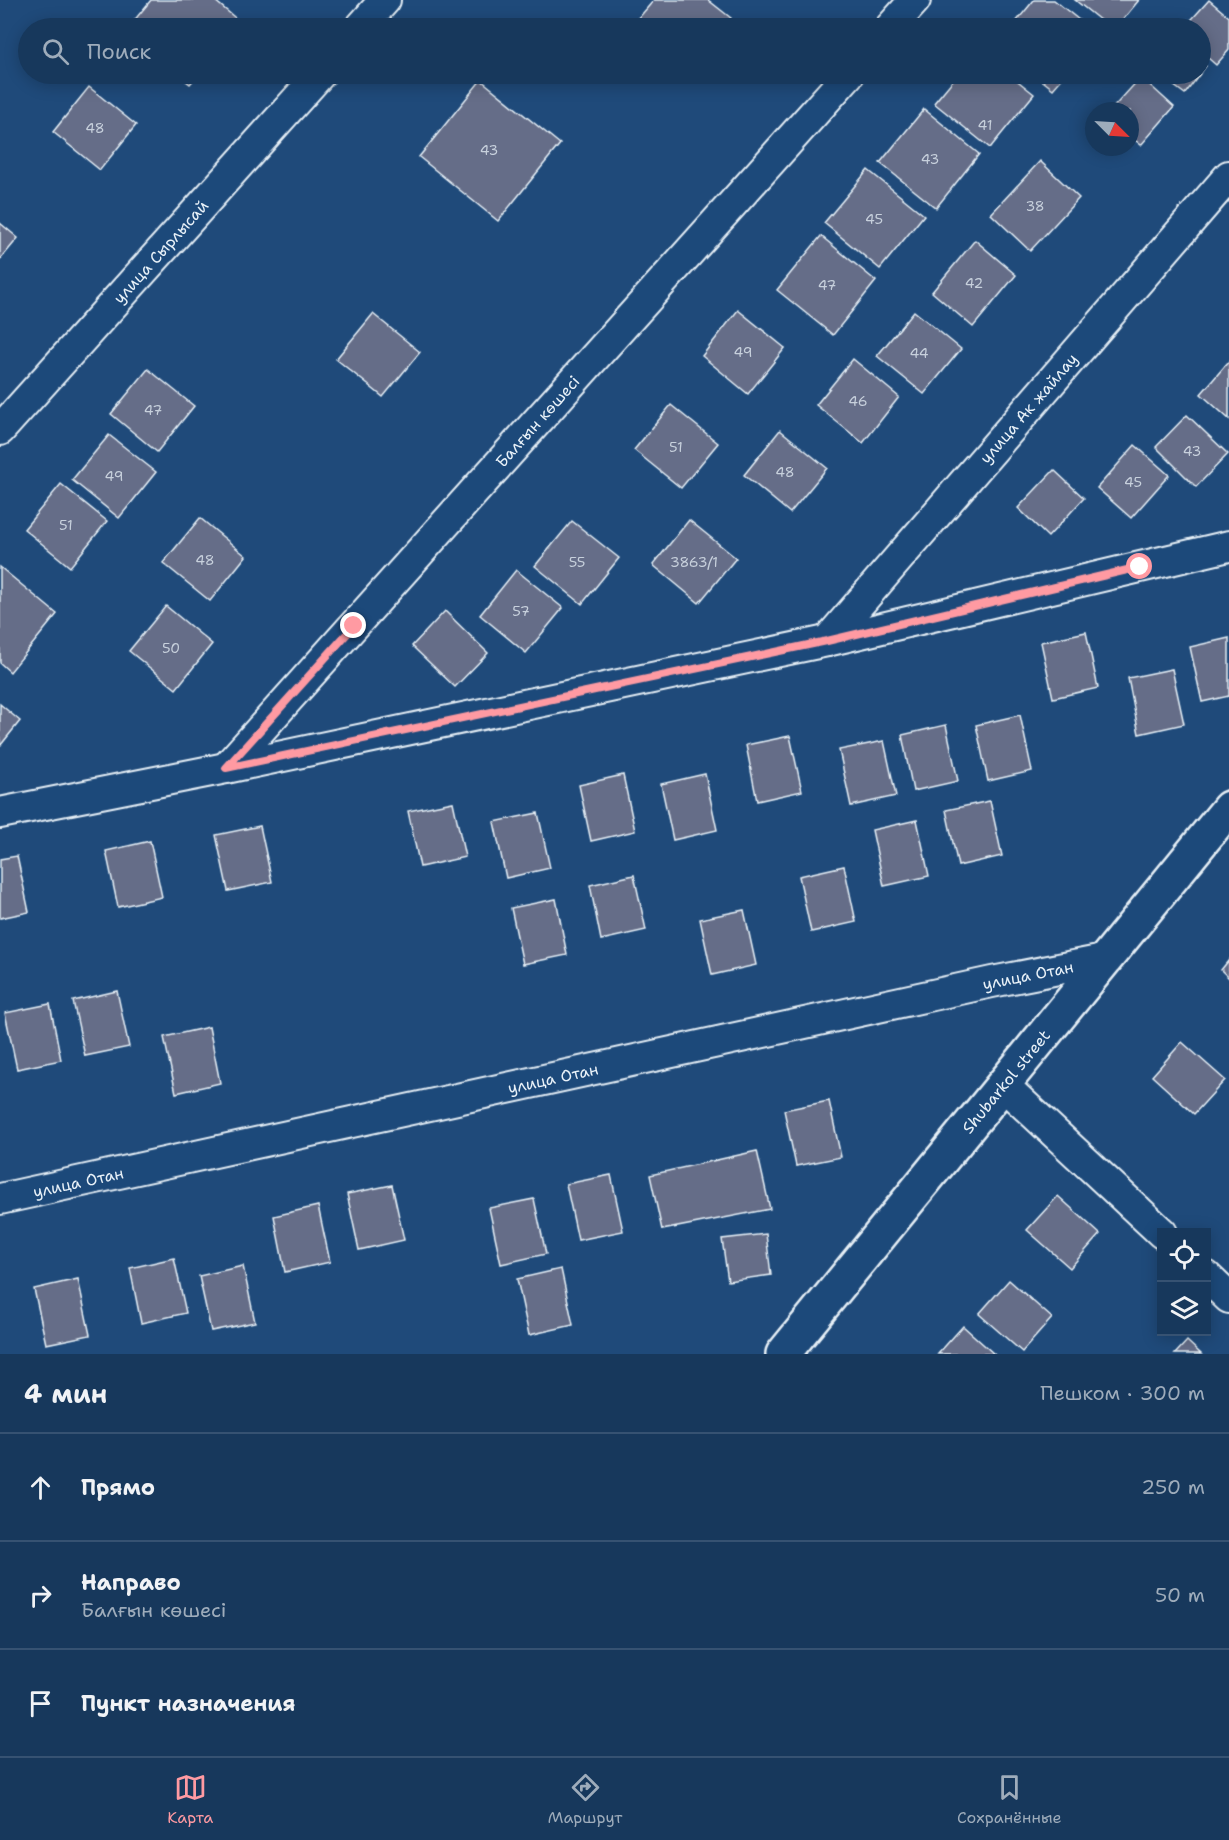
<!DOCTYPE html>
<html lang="ru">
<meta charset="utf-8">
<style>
body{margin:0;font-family:"Shantell Sans",sans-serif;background:#244365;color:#f1f3f6}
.controls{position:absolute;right:18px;bottom:18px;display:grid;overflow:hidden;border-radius:0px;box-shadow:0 3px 15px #0003}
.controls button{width:54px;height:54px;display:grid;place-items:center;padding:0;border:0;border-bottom:2px solid #365272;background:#17385c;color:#f1f3f6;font:30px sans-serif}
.compass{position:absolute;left:1085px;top:102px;width:54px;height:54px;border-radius:50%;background:#17385c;box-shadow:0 3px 15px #0003;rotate:114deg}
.stop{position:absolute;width:18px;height:18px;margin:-14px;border:4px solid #ff9aa2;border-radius:50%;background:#fff}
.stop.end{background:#ff9aa2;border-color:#fff;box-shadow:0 2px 6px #0008}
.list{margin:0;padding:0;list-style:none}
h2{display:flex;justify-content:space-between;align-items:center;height:78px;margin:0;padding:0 24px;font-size:26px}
h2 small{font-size:20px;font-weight:400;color:#9eacbb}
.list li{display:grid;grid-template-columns:39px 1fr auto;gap:18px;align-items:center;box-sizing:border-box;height:108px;padding:0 24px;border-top:2px solid #365272}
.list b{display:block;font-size:22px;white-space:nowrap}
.list p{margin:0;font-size:20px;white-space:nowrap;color:#9eacbb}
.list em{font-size:20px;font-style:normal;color:#9eacbb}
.icon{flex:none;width:33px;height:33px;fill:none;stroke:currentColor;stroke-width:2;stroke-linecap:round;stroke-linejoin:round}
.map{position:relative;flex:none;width:1229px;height:1354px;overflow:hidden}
.search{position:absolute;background:#17385c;box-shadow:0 3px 15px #0003;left:18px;right:18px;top:18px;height:66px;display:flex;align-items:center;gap:15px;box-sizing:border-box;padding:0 21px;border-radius:33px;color:#9eacbb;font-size:22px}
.sheet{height:402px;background:#17385c}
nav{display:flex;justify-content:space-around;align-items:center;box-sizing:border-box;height:84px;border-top:2px solid #365272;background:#17385c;font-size:16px;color:#9eacbb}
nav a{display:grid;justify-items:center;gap:3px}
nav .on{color:#ff9aa2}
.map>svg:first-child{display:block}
</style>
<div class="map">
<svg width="1229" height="1354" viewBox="0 0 1229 1354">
<rect width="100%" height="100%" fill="#1f4a7a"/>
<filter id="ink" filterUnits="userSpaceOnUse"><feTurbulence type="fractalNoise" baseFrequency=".0167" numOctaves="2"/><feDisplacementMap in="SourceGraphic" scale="12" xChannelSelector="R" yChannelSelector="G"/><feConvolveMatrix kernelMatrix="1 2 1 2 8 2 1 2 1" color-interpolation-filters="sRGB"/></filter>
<g filter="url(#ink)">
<!-- building -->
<g fill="#656d88" stroke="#e8f1f8" stroke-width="1.5">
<polygon points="151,0 214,0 240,22 235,28 128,28"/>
<polygon points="654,0 708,0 731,18 722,28 633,28 631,27"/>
<polygon points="1034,0 1054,0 1089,28 1011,28"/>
<polygon points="1075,0 1139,0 1116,28 1110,28"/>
<polygon points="1209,0 1229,17 1229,50 1216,65 1200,51 1200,28 1184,28"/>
<polygon points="1200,62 1206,66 1185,94 1158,74 1200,74"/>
<polygon points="177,74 199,74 190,84"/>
<polygon points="958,74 1009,74 1034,94 990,148 934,103"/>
<polygon points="1034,74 1066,74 1053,89"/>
<polygon points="1141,77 1174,107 1141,145 1130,136 1130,111 1110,111"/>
<polygon points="481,80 560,144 498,221 419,157"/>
<polygon points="89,87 136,125 100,170 53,132"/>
<polygon points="924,109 979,154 936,208 880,163"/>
<polygon points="1040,161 1079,198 1030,251 991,214"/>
<polygon points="868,170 924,215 880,269 824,223"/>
<polygon points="0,223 18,238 0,260"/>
<polygon points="821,236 876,281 833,335 777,290"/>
<polygon points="975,240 1016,275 973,327 932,292"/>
<polygon points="738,310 785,348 748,394 702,356"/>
<polygon points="914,311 961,349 924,394 877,356"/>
<polygon points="373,314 420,352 383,397 336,359"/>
<polygon points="853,359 899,397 863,443 816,405"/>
<polygon points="1229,361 1229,419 1201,394"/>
<polygon points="148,369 194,406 157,452 111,414"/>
<polygon points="671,405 718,443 681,488 634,450"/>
<polygon points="1187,415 1228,454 1196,487 1156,447"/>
<polygon points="780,430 827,468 790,513 744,475"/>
<polygon points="109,435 156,472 119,518 72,480"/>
<polygon points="1135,445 1169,475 1131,518 1097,488"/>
<polygon points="1054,470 1084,498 1048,537 1018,508"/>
<polygon points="61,484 107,521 70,567 24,529"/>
<polygon points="200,518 246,556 210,601 163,563"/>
<polygon points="689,520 736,558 699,603 653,565"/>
<polygon points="572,521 619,558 582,604 535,566"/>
<polygon points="0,567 57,614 10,672 0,663"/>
<polygon points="516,570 563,608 526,653 480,615"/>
<polygon points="166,606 212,644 176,689 129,651"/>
<polygon points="445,611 488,653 455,687 412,646"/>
<polygon points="1086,632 1098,688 1053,698 1041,642"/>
<polygon points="1229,638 1229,696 1202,702 1190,647"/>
<polygon points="1172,669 1184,724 1139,734 1128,678"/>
<polygon points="0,704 20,721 0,746"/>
<polygon points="1020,715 1032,771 988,781 976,725"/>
<polygon points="946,725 958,781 913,791 902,735"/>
<polygon points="790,736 802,791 757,801 746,745"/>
<polygon points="884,741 896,796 851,806 839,750"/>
<polygon points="705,774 717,830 673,840 661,784"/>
<polygon points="623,775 635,831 591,841 579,785"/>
<polygon points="990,801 1002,856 958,866 946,810"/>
<polygon points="453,802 465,857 420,867 408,811"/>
<polygon points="538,813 550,868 506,878 494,822"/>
<polygon points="917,820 929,876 884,886 872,830"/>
<polygon points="260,826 272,882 228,891 216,835"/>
<polygon points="150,841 162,897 118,907 106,851"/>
<polygon points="17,856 29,912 0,918 0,859"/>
<polygon points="844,866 856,922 811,932 799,876"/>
<polygon points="634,875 646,930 601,940 590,885"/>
<polygon points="556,899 567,955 523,964 511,908"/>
<polygon points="744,910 756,965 712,975 700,919"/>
<polygon points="1229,960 1229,978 1221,970"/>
<polygon points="117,991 129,1047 85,1056 73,1001"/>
<polygon points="50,1004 61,1060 17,1069 5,1013"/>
<polygon points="209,1027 220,1083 176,1093 164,1037"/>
<polygon points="1182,1042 1225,1080 1194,1114 1152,1076"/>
<polygon points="829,1101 841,1157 796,1166 784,1110"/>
<polygon points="757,1151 770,1209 662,1230 650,1175"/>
<polygon points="611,1175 623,1231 578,1240 566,1184"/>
<polygon points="392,1185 404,1240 359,1250 347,1194"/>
<polygon points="1058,1196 1100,1234 1070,1268 1027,1230"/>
<polygon points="534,1199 546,1254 501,1264 489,1208"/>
<polygon points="318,1206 330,1262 285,1272 274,1216"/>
<polygon points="766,1234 771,1275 728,1281 722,1239"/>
<polygon points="174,1258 186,1313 141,1323 130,1268"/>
<polygon points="243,1266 255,1322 211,1331 199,1276"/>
<polygon points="561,1269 573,1325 529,1335 517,1279"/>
<polygon points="78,1279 90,1335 46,1344 34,1289"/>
<polygon points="1009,1280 1052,1318 1022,1352 979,1314"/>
<polygon points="963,1326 994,1354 938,1354"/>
<polygon points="1187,1341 1201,1354 1175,1354"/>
</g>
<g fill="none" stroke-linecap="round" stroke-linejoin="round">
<!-- minor casing -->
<g stroke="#e8f1f8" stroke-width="34">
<g id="minor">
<polyline points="360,28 385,0"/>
<polyline points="890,28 915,0"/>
<path id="s1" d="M0,430L320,74"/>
<path id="s2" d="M827,641L1229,176"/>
<path id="s3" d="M226,768L849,74"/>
<polyline points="0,813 226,768 827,641 1229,546"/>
<polyline points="1003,1085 1162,1233"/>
<path id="s4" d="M0,1199L992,982L1104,960"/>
<polyline points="1206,1276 1229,1298"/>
</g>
</g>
<!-- tertiary casing -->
<g stroke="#e8f1f8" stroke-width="38">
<g id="tertiary">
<path id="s5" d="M783,1354L1229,808"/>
</g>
</g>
<!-- minor -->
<use href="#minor" stroke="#1f4a7a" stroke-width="30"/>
<!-- tertiary -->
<use href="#tertiary" stroke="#1f4a7a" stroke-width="33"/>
</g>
</g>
<g fill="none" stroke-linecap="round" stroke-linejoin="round" filter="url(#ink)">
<!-- route -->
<polyline stroke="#ff9aa2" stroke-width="8" points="354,626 226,768 827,641 1140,567"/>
</g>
<g text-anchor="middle" stroke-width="6" stroke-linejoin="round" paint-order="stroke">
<!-- number labels -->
<g font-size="14" fill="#c7d0dc">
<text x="985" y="130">41</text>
<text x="95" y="133">48</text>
<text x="489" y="155">43</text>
<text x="930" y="164">43</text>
<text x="1035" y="211">38</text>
<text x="874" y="224">45</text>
<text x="974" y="288">42</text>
<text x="827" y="290">47</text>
<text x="743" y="357">49</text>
<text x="919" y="358">44</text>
<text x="858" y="406">46</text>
<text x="153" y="415">47</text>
<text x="676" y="452">51</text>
<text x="1192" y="456">43</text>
<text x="785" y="477">48</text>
<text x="114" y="481">49</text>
<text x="1133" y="487">45</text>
<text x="66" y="530">51</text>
<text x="205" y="565">48</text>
<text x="577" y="567">55</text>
<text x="694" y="567">3863/1</text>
<text x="521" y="616">57</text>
<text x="171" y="653">50</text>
</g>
<!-- street labels -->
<g font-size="16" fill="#e8f1f8" stroke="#1f4a7a">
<text dy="6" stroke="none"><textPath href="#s1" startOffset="240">улица Сырлысай</textPath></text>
<text dy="6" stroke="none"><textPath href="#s2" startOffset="308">улица Ак жайлау</textPath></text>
<text dy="6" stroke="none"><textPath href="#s3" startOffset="466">Балғын көшесі</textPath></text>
<text dy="6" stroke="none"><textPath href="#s4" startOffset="1052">улица Отан</textPath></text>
<text dy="6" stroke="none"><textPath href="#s4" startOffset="566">улица Отан</textPath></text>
<text dy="6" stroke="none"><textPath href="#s5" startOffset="352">Shubarkol street</textPath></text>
<text dy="6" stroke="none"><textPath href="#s4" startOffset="80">улица Отан</textPath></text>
</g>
</g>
</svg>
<div class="controls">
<button><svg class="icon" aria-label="locate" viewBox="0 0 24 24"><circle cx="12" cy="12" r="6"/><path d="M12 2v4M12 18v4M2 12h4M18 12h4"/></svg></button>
<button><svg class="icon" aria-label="layers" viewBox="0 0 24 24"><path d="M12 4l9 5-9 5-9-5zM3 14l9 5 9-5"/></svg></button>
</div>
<svg class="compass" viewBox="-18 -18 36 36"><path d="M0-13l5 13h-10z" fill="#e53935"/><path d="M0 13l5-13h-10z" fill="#9eacbb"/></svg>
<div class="stop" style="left:1140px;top:567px"></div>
<div class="stop end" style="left:354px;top:626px"></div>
<div class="search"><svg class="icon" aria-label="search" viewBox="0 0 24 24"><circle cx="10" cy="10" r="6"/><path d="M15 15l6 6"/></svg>Поиск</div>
</div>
<section class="sheet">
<h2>4 мин<small>Пешком · 300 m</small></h2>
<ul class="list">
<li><svg class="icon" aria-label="ahead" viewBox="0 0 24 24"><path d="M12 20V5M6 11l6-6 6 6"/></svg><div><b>Прямо</b></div><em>250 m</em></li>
<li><svg class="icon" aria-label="right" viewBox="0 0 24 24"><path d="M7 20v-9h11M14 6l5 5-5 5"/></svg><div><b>Направо</b><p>Балғын көшесі</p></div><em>50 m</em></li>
<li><svg class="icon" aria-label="arrive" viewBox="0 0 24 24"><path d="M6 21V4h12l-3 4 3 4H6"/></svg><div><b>Пункт назначения</b></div></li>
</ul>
</section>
<nav>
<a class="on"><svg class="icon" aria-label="map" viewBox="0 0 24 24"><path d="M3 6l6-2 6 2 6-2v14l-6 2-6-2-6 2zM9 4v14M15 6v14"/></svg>Карта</a>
<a><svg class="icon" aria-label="directions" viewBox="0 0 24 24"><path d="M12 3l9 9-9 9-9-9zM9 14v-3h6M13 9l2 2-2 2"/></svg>Маршрут</a>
<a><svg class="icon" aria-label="saved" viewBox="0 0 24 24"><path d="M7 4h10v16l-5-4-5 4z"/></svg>Сохранённые</a>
</nav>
